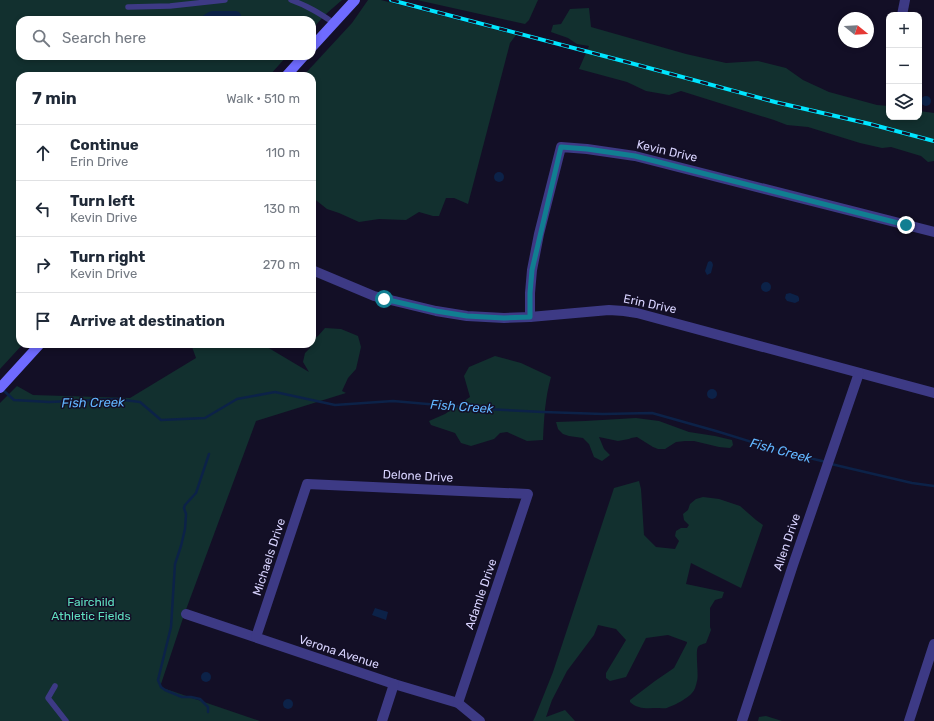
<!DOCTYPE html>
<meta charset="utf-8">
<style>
body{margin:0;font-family:Rubik,sans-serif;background:#f6f6f7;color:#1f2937}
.controls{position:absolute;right:12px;top:12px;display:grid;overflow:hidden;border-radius:8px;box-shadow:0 2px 6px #0003}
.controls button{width:36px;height:36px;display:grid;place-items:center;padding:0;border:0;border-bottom:1px solid #e0e1e3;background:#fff;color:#1f2937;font:20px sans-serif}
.compass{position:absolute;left:838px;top:12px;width:36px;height:36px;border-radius:50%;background:#fff;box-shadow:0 2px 6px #0003;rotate:108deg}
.stop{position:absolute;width:12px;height:12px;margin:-9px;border:3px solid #117e91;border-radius:50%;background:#fff}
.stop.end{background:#117e91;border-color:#fff;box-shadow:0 1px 4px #0008}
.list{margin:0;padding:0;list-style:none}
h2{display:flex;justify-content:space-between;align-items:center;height:52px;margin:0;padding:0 16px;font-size:17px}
h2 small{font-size:13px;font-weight:400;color:#747a83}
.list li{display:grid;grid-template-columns:26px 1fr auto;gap:12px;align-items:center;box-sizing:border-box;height:56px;padding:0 16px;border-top:1px solid #e0e1e3}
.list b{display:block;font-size:15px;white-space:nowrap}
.list p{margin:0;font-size:13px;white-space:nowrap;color:#747a83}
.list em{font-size:13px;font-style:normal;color:#747a83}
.icon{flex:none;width:22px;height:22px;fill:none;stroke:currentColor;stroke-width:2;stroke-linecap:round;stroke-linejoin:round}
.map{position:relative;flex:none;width:934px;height:721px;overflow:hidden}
.search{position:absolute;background:#fff;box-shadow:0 2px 6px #0003;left:16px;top:16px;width:300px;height:44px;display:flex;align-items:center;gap:10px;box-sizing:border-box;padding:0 14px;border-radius:12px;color:#747a83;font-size:15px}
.panel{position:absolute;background:#fff;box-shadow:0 2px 6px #0003;left:16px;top:72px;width:300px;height:276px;border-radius:12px}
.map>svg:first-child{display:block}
</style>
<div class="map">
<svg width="934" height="721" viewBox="0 0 934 721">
<rect width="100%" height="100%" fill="#130f26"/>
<!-- green -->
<g fill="#12302f">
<polygon points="0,0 342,0 326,14 312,29 312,20 20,20 20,56 287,56 269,76 20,76 20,344 23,344 0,369"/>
<polygon points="368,0 381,0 516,35 510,43 468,204 454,198 446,198 439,216 433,216 419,212 406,220 379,219 359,222 339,213 327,209 312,197 312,76 303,76 352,23"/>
<polygon points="417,0 538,0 529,20 525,24"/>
<polygon points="589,8 591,27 686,54 726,63 758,61 786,68 803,80 829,92 877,105 889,106 889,117 919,117 919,111 934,113 934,161 928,162 921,156 891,147 882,148 860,143 808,127 787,125 774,120 681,91 669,95 646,91 627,82 579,69 589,46 577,44 568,38 551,32 553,25 561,24 570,9"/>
<polygon points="325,328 341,329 358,336 361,347 356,369 348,378 342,391 346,393 256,421 184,615 160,687 260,721 0,721 0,403 17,386 33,395 130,398 196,358 191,344 262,344 309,372 303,362 305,353 310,348 311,344 312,344 312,340 318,336"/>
<path d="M495,356L521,363L551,377C545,398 544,419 543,440L527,441L507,432L500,433L494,439L471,446L461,443L455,433L431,425L429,421L445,414L470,397L464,376L469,367Z"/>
<polygon points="636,418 659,421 689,432 715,436 732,440 733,445 730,448 719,447 694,441 685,441 676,442 665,449 658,449 653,447 637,437 631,438 629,439 618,441 599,437 604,449 610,455 602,461 594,457 589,444 583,438 569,436 563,434 558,429 556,422 585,421"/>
<path d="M639,481L641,489L644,535L656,547L675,549L679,541L675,536L676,531L681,528H687L689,525L684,520L683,514L688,510L690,504L696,499L703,497L719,499L740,506L756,520L763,525L741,588L691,563L686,584L724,592L722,598L715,600L710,608V627L711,630L706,643C703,644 699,645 698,647C695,651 699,675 697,681C696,685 695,690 692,693C688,698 675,705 669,707C666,709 663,708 659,708C649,708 638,710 630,702V700L655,681L674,668L687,643V642L668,635L646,638L626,677L610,681L606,678V673L626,640L616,629L598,625L594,635L567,671L552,700L546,717L565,710L575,721H533L535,717L553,672L614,488Z"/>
<polygon points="766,716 782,721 758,721 759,717"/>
</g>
<!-- water -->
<g fill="#0c2248">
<path d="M212,11H236L239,12L241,15L240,20H199C203,15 206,13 212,11Z"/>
<circle cx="926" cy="101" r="5"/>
<circle cx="499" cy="177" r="5"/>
<polygon points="710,261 712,262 713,265 711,273 707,275 705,271 708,262"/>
<circle cx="766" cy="287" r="5"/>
<polygon points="790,293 798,296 799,298 799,301 795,303 787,301 785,298 786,294"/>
<circle cx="712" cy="394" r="5"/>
<polygon points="375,608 388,612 386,620 372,615"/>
<circle cx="206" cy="677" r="5"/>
<circle cx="288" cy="704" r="5"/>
</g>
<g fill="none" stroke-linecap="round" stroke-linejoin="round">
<!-- stream -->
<g stroke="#0c2248" stroke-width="2.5">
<polyline points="3,390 14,400 49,402 116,399 140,402 161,420 205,418 237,399 275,392 335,405 393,401 485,409 543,412 603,414 652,413 716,431 781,451 826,462"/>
<polyline points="831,464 912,483 934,486"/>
<polyline points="208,712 208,707 200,699 191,697 182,697 165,690 161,687 158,680 171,627 175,564 181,546 185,529 186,514 184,508 185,505 196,493 209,454"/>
</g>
<!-- lane -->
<g stroke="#3d3a85" stroke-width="5.5">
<path d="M291,0C308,6 319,13 334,23"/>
<polyline points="128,7 170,6 225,0"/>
<polyline points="55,686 48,698 66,721"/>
</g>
<!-- street -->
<g stroke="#3d3a85" stroke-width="10">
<polyline points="902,15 905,0"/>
<polyline points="312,270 374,296 436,311 467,316 504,318 530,317 609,310 624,311 637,313 934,393"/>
<polyline points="530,317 530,293 532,270 539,234 561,147 587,149 635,156 934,232"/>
<polyline points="186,614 394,684 458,703 480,721"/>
<polyline points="256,637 307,484 528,494 458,703"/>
<polyline points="382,721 394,684"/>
<polyline points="742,721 793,565 859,373"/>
<polyline points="909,721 934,644"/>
</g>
<!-- secondary -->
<g stroke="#6f6bff" stroke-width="10">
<polyline points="312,47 355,0"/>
<polyline points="286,76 304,56"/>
<polyline points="0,388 40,344"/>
</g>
<!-- rail casing -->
<g stroke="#00e5ff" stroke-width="4">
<polyline id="rail" points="391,0 623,61 775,102 870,124 934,141"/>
</g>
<!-- rail -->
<use href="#rail" stroke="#130f26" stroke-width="2.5" stroke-dasharray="8" stroke-linecap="butt"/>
</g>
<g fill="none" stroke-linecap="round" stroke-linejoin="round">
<!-- route -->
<polyline stroke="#117e91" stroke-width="5" points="384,299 436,311 467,316 504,318 530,317 530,293 532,270 561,147 587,149 635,156 906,225"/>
</g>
<g text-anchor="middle" stroke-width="3" stroke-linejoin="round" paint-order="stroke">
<!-- street labels -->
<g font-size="12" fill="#d9d4ff" stroke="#130f26">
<text transform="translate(667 151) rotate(13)" y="4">Kevin Drive</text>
<text transform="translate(650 304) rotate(12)" y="4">Erin Drive</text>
<text transform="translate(418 476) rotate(3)" y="4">Delone Drive</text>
<text transform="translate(787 542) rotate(-71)" y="4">Allen Drive</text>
<text transform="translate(269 557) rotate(-72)" y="4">Michaels Drive</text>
<text transform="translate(481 594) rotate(-71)" y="4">Adamle Drive</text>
<text transform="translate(339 652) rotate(18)" y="4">Verona Avenue</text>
</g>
<!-- park labels -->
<g font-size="12" fill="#5fe0c0" stroke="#130f26">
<text x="91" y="606">Fairchild<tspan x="91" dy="14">Athletic Fields</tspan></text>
</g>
<!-- water labels -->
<g font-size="13" font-style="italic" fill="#62b6ff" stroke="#130f26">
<text transform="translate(93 402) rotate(-1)" y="5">Fish Creek</text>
<text transform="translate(462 406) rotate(4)" y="5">Fish Creek</text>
<text transform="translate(781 450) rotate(15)" y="5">Fish Creek</text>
</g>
</g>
</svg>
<div class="controls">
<button>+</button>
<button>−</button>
<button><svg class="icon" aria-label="layers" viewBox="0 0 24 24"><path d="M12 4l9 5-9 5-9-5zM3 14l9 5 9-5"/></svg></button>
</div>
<svg class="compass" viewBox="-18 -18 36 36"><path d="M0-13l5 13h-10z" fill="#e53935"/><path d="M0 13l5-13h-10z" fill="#747a83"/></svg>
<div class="stop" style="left:384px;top:299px"></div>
<div class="stop end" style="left:906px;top:225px"></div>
<div class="search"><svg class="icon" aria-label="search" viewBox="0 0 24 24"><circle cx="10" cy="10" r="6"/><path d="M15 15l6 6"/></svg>Search here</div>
<section class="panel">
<h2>7 min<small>Walk · 510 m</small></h2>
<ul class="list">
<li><svg class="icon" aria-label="ahead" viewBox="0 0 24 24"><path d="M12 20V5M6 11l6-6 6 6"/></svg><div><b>Continue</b><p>Erin Drive</p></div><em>110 m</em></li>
<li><svg class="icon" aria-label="left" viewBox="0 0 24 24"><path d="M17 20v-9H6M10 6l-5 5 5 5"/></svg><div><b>Turn left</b><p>Kevin Drive</p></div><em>130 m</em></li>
<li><svg class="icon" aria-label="right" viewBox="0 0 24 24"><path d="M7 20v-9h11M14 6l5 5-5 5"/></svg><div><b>Turn right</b><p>Kevin Drive</p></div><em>270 m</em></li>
<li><svg class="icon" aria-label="arrive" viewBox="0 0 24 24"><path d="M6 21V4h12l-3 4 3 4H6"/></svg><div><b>Arrive at destination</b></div></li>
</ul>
</section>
</div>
